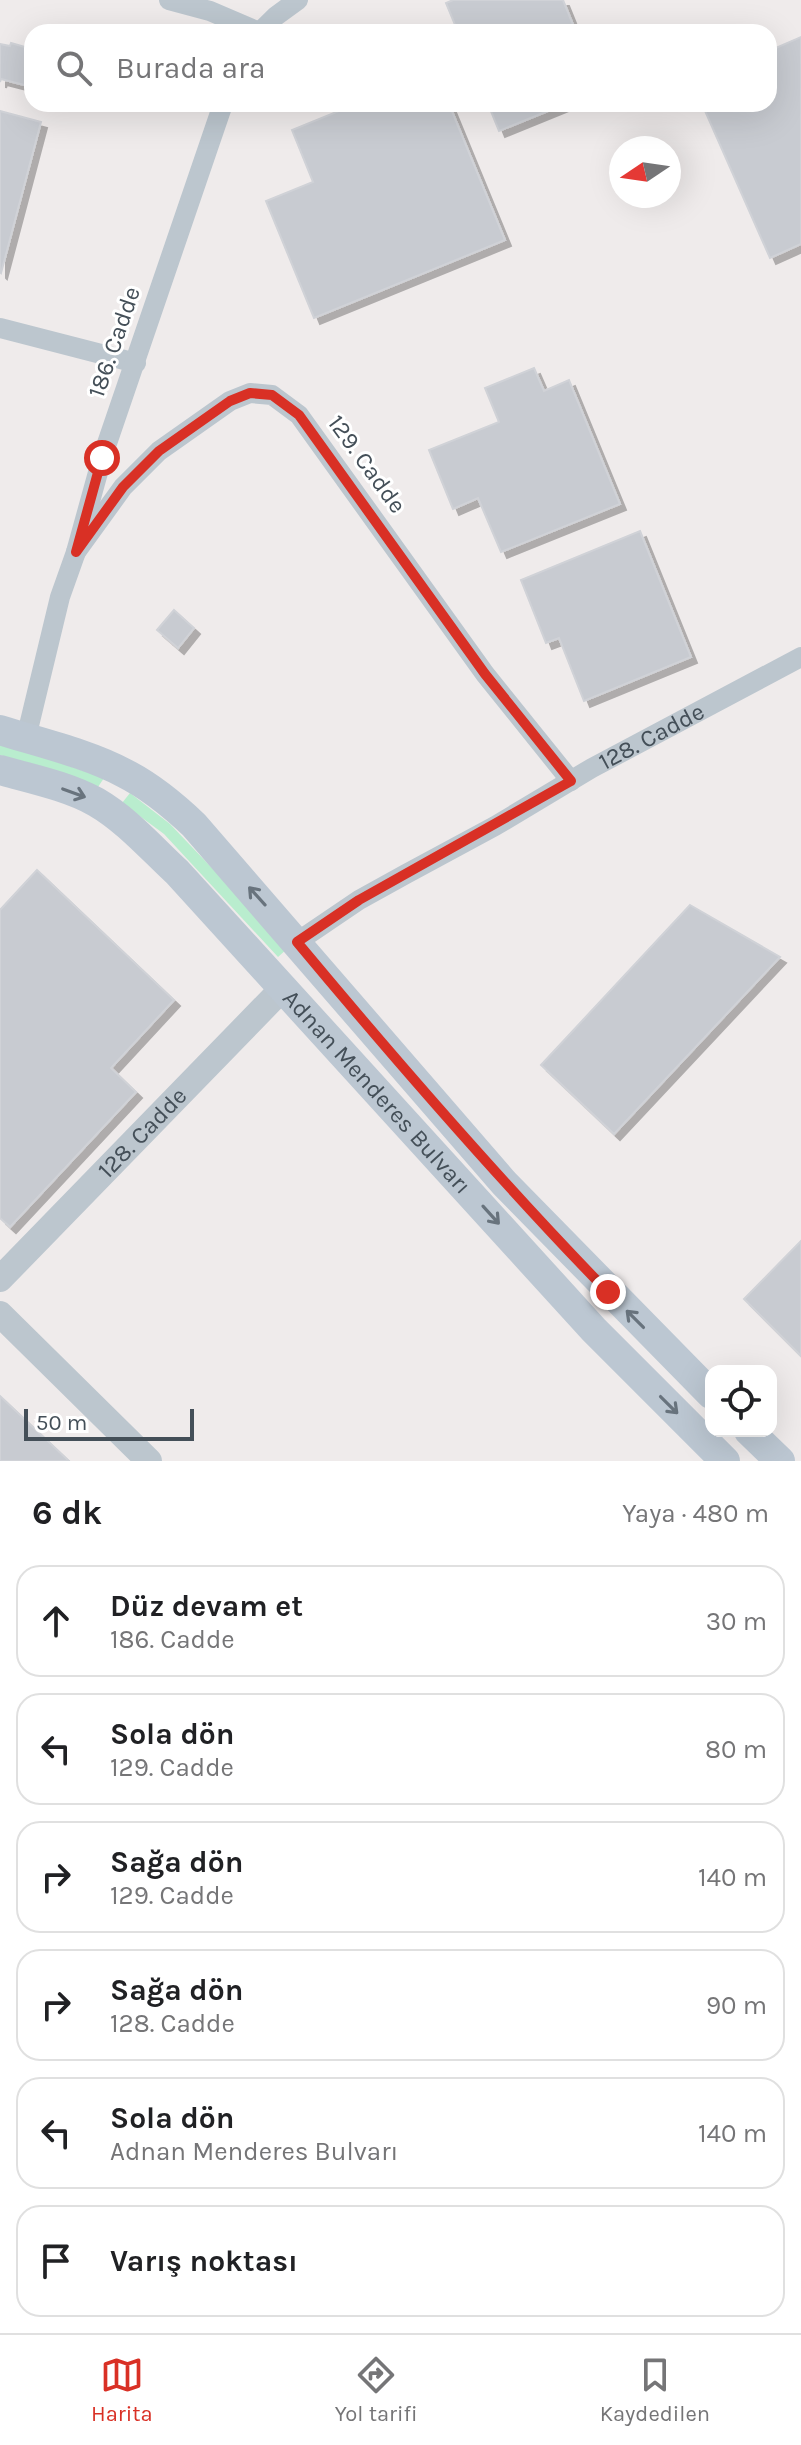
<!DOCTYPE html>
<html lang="tr">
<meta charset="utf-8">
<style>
body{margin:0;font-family:Karla,sans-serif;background:#f6f6f6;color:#202124}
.controls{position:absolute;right:24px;bottom:24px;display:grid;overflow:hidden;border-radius:16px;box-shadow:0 8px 32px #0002}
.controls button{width:72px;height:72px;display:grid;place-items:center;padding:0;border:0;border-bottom:2px solid #e0e0e0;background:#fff;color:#202124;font:40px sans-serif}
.compass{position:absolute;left:609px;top:136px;width:72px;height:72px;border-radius:50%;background:#fff;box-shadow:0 8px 32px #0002;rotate:257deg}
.scale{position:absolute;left:24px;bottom:20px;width:170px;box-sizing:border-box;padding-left:8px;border:4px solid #444f58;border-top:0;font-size:22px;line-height:28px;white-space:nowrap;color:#444f58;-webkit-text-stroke:6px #fff;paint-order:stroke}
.stop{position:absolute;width:24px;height:24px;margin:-18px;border:6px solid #d93025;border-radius:50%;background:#fff}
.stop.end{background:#d93025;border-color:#fff;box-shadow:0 2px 8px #0008}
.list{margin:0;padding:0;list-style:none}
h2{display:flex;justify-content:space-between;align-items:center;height:104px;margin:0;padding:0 32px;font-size:34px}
h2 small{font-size:26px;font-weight:400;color:#757577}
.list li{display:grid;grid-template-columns:52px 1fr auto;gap:24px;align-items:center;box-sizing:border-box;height:112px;margin:0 16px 16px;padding:0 16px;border:2px solid #e0e0e0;border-radius:24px}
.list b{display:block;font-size:30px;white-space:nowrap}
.list p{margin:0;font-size:26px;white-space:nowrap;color:#757577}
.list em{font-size:26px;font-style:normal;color:#757577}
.icon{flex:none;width:44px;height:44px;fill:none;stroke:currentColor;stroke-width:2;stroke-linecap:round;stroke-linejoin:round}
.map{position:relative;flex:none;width:801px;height:1461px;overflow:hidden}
.search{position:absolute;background:#fff;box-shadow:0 8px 32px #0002;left:24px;right:24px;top:24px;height:88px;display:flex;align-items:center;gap:20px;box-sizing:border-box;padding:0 28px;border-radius:24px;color:#757577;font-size:30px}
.sheet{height:872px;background:#fff}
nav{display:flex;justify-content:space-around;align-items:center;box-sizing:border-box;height:112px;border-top:2px solid #e0e0e0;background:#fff;font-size:22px;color:#757577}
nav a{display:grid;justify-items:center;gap:4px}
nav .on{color:#d93025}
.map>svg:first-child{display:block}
</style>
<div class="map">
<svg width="801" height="1461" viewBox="0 0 801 1461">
<defs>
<filter id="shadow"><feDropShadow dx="6" dy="6" stdDeviation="0" flood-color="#0004"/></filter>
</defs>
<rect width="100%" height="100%" fill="#efebeb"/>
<!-- green -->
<g fill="#b9edce">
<polygon points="0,742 104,778 98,787 0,755"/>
<polygon points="130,793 170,824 288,948 278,957 164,834 122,803"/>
</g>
<!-- building -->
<g fill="#c8cbd1" stroke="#d0d2d7" stroke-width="2" filter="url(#shadow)">
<polygon points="453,0 563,0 576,32 458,32 446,3"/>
<polygon points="801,37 801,244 770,258 702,104 769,104 769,51"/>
<polygon points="11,43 32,49 32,87 1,79 0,82 0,44 10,46"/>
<polygon points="356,104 449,104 505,240 314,318 266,201 313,182 292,130"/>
<polygon points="488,104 565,104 499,131"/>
<polygon points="0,111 41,122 1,273 0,272"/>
<polygon points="534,368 544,391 569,380 620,504 501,552 478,498 453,509 429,450 499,422 485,388"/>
<polygon points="640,531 691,657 584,701 559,638 546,643 521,580"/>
<polygon points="174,610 194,628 178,648 157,630"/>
<polygon points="37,870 174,1000 111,1068 136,1092 10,1227 0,1218 0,910"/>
<polygon points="690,905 780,957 614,1134 541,1065"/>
<polygon points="801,1241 801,1356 744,1299"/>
<polygon points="0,1396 69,1461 0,1461"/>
</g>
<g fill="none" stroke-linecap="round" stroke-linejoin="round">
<!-- minor -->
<g stroke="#bcc6ce" stroke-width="20">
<polyline points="169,0 210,11 259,32"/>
<polyline points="260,32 276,16 298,0"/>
<polyline points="0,328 136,363"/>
<polyline points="76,552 123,487 159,451 230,401 250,393 272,395 299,415 485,674 571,781"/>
<polyline points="26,738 60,597 76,552 102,458 223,104"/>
<path id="s1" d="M297,942L359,900L406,874L495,826L592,768L801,657"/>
</g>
<!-- tertiary -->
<g stroke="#bcc6ce" stroke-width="26">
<path id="s2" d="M0,1279L283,988"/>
<polyline points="0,1314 149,1461"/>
</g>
<!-- secondary -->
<g stroke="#bcc7d2" stroke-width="30">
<path d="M0,730C41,743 86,753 124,773C150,786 173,805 194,825L504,1183L711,1394"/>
<path id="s3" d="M0,770C32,779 67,786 96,802C127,820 151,848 177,872L594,1330L725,1461"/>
<polyline points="749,1431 780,1461"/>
</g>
</g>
<!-- one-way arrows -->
<defs><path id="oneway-shaft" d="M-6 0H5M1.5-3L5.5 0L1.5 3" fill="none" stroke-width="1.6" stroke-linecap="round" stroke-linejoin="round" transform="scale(2)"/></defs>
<g stroke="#68737d">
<use href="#oneway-shaft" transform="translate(74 793) rotate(20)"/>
<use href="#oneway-shaft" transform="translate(257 896) rotate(-132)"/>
<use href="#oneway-shaft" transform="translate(491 1215) rotate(48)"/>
<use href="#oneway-shaft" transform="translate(635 1319) rotate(-135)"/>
<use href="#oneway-shaft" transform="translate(669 1405) rotate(45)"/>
</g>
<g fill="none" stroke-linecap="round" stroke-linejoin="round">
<!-- route -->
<path stroke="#d93025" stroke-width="10" d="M102,458L76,552L123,487L159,451L230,401L250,393L272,395L299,415L485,674L571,781L359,900L297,942C397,1062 499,1180 608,1292"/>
</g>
<g text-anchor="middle" stroke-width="6" stroke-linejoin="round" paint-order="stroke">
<!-- street labels -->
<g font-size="24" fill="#444f58" stroke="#fff">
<text transform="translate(114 342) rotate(-71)" y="8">186. Cadde</text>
<text transform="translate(367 464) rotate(54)" y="8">129. Cadde</text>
<text dy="8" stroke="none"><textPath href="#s1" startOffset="410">128. Cadde</textPath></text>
<text dy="8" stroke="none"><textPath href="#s3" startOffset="506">Adnan Menderes Bulvarı</textPath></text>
<text dy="8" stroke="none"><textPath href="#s2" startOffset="204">128. Cadde</textPath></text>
</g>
</g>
</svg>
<div class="controls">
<button><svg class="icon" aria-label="locate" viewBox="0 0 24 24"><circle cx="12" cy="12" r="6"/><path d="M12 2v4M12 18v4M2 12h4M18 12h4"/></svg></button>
</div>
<svg class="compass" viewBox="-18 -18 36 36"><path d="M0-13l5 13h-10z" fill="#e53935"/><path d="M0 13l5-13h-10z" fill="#757577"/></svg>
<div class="scale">50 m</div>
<div class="stop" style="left:102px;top:458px"></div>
<div class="stop end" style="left:608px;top:1292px"></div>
<div class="search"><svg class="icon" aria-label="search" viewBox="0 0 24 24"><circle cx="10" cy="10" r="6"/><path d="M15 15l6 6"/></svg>Burada ara</div>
</div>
<section class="sheet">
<h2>6 dk<small>Yaya · 480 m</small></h2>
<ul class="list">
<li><svg class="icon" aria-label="ahead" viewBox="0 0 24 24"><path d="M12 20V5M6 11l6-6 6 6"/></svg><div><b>Düz devam et</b><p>186. Cadde</p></div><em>30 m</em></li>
<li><svg class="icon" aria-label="left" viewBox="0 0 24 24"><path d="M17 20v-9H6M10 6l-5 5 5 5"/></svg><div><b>Sola dön</b><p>129. Cadde</p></div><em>80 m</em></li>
<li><svg class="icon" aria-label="right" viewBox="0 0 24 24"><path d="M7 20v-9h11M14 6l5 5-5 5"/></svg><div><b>Sağa dön</b><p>129. Cadde</p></div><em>140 m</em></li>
<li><svg class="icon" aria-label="right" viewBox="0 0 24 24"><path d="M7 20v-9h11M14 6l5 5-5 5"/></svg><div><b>Sağa dön</b><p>128. Cadde</p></div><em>90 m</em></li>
<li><svg class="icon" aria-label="left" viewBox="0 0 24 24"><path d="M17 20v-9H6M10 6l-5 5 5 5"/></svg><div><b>Sola dön</b><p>Adnan Menderes Bulvarı</p></div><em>140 m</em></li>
<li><svg class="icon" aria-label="arrive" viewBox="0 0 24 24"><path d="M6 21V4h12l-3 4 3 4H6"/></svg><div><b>Varış noktası</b></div></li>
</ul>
</section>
<nav>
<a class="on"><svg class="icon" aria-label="map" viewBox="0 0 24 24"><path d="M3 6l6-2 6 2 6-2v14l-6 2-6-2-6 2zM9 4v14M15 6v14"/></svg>Harita</a>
<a><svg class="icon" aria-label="directions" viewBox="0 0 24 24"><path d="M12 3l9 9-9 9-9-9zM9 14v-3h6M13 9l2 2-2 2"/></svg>Yol tarifi</a>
<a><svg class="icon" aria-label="saved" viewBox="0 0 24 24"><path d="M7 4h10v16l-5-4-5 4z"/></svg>Kaydedilen</a>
</nav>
